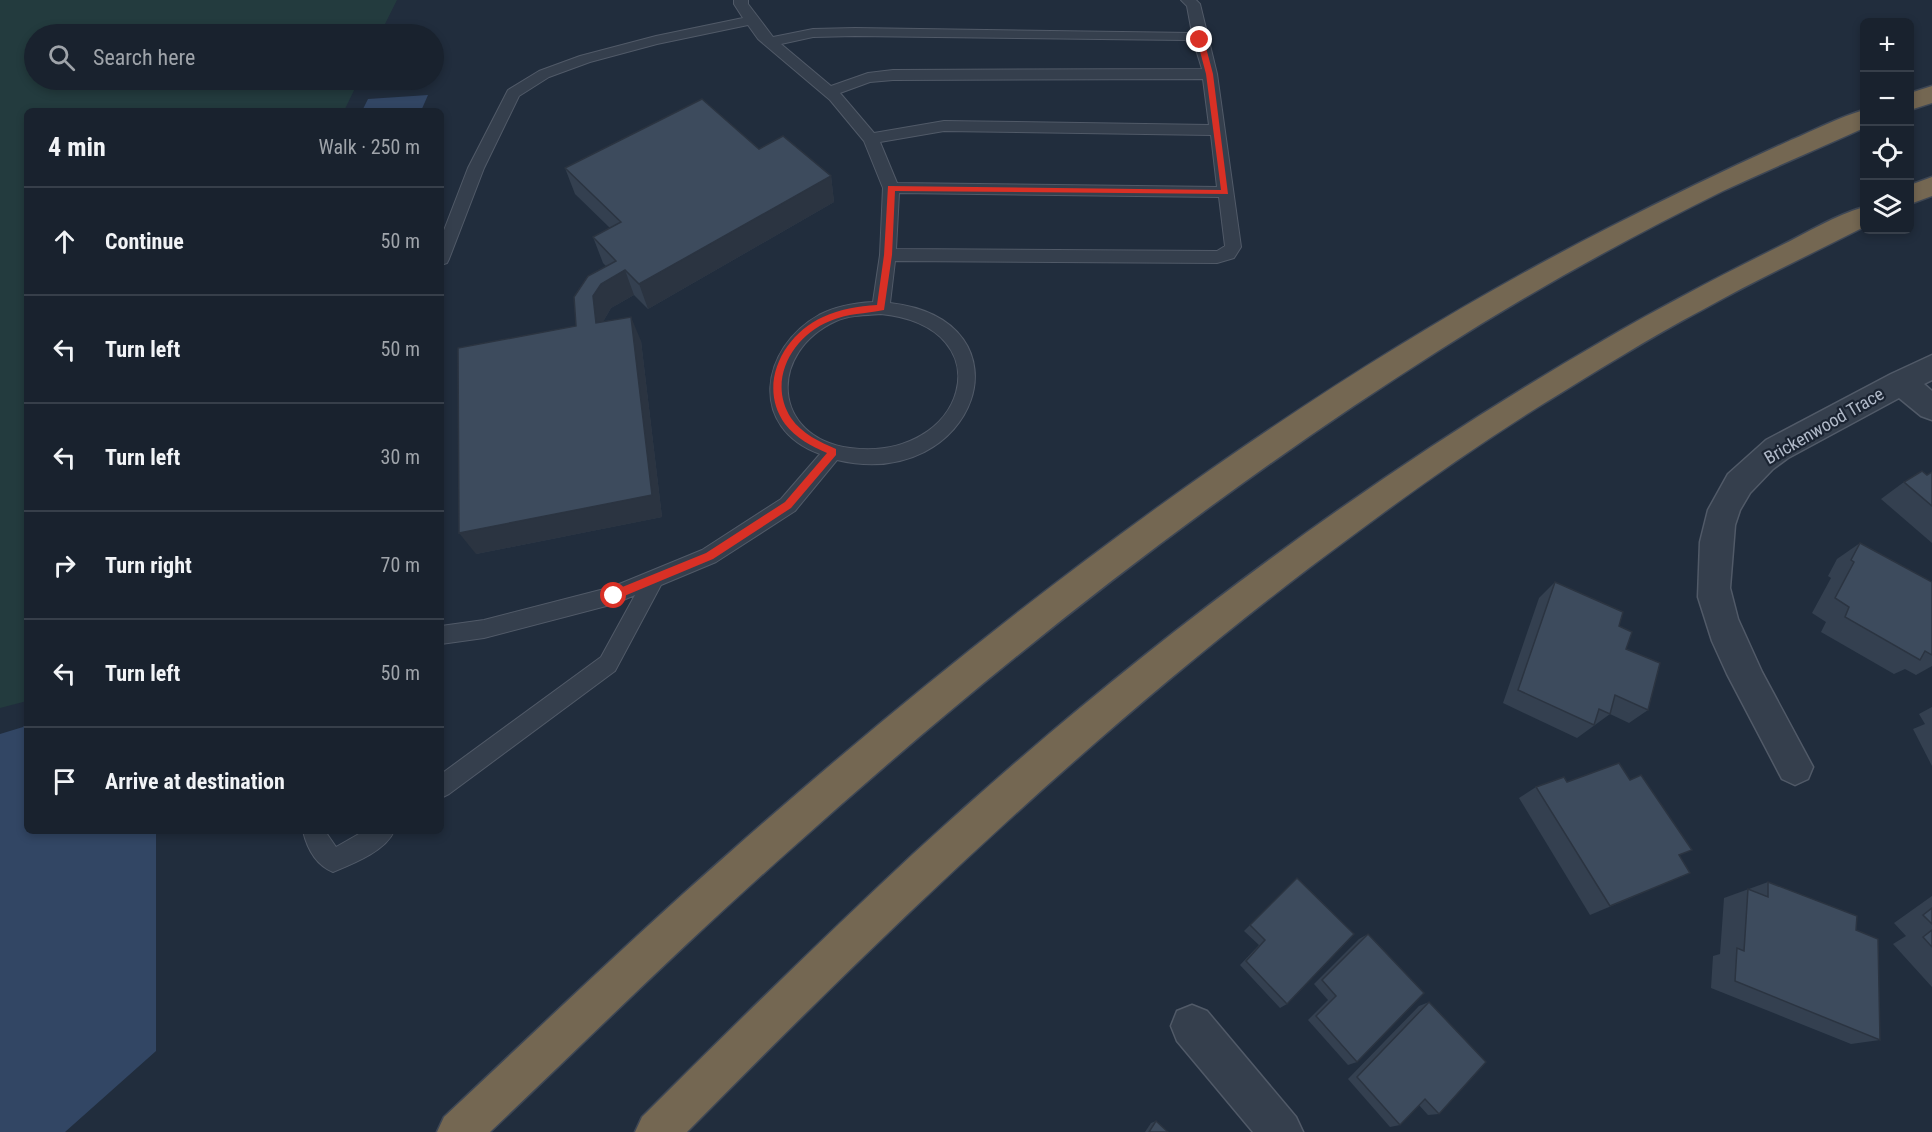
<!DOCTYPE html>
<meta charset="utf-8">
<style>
body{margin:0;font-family:"Roboto Condensed",sans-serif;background:#262f3a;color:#f1f3f6}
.controls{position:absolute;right:18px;top:18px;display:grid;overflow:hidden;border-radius:9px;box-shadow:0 3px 9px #0003}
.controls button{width:54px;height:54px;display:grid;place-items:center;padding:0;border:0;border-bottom:2px solid #373f4a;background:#19222e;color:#f1f3f6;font:30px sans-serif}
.stop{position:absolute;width:18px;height:18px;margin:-14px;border:4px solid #d93025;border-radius:50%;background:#fff}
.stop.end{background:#d93025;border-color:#fff;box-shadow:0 2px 6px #0008}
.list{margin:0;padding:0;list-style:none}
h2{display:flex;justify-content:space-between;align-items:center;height:78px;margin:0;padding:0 24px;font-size:26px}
h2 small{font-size:20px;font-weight:400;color:#9fa4aa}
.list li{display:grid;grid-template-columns:39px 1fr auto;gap:18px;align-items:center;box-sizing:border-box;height:108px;padding:0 24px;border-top:2px solid #373f4a}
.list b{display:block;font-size:22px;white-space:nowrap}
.list em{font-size:20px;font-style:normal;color:#9fa4aa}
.icon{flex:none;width:33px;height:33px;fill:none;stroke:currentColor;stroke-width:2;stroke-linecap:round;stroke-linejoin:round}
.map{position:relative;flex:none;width:1932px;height:1132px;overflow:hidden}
.search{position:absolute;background:#19222e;box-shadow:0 3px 9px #0003;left:24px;top:24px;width:420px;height:66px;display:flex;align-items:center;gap:15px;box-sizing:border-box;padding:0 21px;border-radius:33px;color:#9fa4aa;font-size:22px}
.panel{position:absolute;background:#19222e;box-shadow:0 3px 9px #0003;left:24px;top:108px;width:420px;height:726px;border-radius:9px}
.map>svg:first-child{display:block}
</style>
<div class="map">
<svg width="1932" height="1132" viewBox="0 0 1932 1132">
<rect width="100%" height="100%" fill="#212d3d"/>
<!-- green -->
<polygon fill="#233b3e" points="0,0 397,0 380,34 34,34 34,80 359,80 344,111 27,111 27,701 0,708"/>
<!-- water -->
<g fill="#324664">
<polygon points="428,95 421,111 362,111 368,99"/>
<polygon points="27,721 27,831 156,831 156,1051 65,1132 0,1132 0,734 23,727"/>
</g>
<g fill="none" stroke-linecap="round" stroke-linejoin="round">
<!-- lane casing -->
<g stroke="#515a68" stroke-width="2">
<g id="lane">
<path d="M734,0H748V4L773,37L813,29L855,28L1192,33L1187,6L1181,0H1196L1200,4L1217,74L1241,247L1234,258L1217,263L895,261L890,303C1037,320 976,493 837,460L795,511L716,562L661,585L615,671L449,794L441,798V774L601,657L635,595L614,604L484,638L441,644V626L484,620L612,587L702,550L781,499L820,454C748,428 760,348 819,315C836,306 855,303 873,302L880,255L883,188L864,141L830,100L758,39L748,25L657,44L590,62L549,77L519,96L484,168L449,259L447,263L441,265V238L468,168L508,90L539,71L580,56L656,36L743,18L734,4ZM855,36L1185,40L1194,43L1202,69L893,70L868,73L831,86L781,44L813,37ZM1203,79L1209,125L944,121L874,133L840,93L870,82L893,80ZM944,131L1211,135L1217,187L897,183L880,142ZM899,193L1219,197L1225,246L1217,251L896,249ZM881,314C1007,327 966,463 850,448C771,437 768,352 836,321C850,315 866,315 881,314Z"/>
<path d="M303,831H325L336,847L364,831H394C386,851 352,864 333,872C316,865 307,848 303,831Z"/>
</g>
</g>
<!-- street casing -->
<g stroke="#515a68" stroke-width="3">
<g id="street">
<polygon points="1932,355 1932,380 1924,384 1932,391 1932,420 1921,416 1899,398 1788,458 1773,469 1750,493 1740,510 1735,525 1730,588 1738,619 1762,672 1813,767 1808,779 1795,785 1782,779 1727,674 1712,641 1698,597 1700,542 1708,510 1728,474 1766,440 1891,374"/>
<polygon points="1192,1005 1207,1011 1296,1117 1303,1132 1253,1132 1177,1041 1171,1026 1177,1011"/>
</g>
</g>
<!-- highway casing -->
<g stroke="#3e4755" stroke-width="3">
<g id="highway">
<polygon points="1932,86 1932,103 1910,110 1910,93"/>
<path d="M1864,110V128C1818,149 1770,169 1723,191C1626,239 1530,292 1438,351C1208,497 994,667 791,849C688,940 590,1037 490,1132H437L444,1117C538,1029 631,939 728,854C993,619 1293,389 1608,228C1669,197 1729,168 1791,140C1815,130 1839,117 1864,110Z"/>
<polygon points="1932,177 1932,196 1910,204 1910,185"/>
<path d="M1864,207V227C1811,254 1756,280 1704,309C1649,338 1595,372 1543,404C1462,454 1385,511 1309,568C1086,738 884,932 687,1132H635L642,1117C731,1028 821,940 913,854C1124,660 1355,484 1604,340C1662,306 1720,276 1780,246C1807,233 1835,215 1864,207Z"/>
</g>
</g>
<!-- lane -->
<use href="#lane" fill="#353f4d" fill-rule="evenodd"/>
<!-- street -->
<use href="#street" fill="#353f4d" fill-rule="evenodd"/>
<!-- highway -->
<use href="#highway" fill="#746752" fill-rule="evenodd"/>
</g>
<!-- wall -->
<g fill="#344050">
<polygon points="759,149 831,176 834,202 648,309 634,295 611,308 604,320 604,321 641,341 662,517 476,554 576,326 606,266 603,263 593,237 610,228 575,194 565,168"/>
<polygon points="1932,472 1932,543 1881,499 1904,482 1927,475"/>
<polygon points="1860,543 1932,582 1932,666 1916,675 1905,669 1894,674 1821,632 1826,622 1812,613 1831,578 1828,576 1837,559"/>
<polygon points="1555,582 1619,626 1648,710 1629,723 1610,714 1577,738 1503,703 1539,598"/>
<polygon points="1932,707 1932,766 1913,729 1925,724 1919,714"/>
<polygon points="1567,782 1679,856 1690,873 1590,915 1519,798 1536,787"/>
<polygon points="1297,878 1287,1004 1280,1008 1240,965 1259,945 1244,931"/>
<polygon points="1768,882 1856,930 1880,1040 1851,1044 1711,988 1713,956 1720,954 1724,898"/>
<polygon points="1932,896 1932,987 1893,944 1906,936 1894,923"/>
<polygon points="1368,934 1357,1062 1348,1065 1308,1020 1328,1000 1314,984 1359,939"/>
<polygon points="1429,1002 1439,1114 1428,1115 1419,1105 1400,1125 1390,1127 1348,1079 1419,1006"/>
<polygon points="1156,1121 1168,1132 1145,1132 1151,1123"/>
</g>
<!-- shaded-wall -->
<g fill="#2b3441">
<polygon points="831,176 834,202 648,309 639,284"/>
<polygon points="625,270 634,295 611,308 604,320 606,347 596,323 593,296 601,284"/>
<polygon points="631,317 641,341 662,517 476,554 459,533"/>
</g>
<!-- building -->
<g fill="#3d4b5d" stroke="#2b3441" stroke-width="1.5">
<polygon points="702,99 759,149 783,136 831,176 639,284 625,270 601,284 593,296 596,323 631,317 652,495 459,533 458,348 576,326 574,297 588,276 616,261 593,237 621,222 565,168"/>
<polygon points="1922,471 1927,475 1932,472 1932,506 1904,482"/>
<polygon points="1860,543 1932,582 1932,655 1925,651 1920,660 1845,617 1849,607 1835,598 1854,562 1851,560"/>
<polygon points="1555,582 1623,612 1619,626 1632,632 1626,649 1660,663 1648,710 1615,695 1610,714 1599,709 1594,725 1518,690"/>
<polygon points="1619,763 1630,780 1641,775 1692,850 1679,855 1690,873 1610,906 1536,787 1564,777 1567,782"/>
<polygon points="1297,878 1354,934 1287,1004 1246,961 1265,940 1250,925"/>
<polygon points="1768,882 1857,916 1856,930 1878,939 1880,1040 1735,981 1737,948 1744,951 1748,889 1768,897"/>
<polygon points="1932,908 1932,924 1923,915"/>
<polygon points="1932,930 1932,947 1923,937"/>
<polygon points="1368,934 1424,993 1357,1062 1316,1016 1336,996 1322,980"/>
<polygon points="1429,1002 1486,1062 1439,1114 1425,1099 1400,1125 1357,1077"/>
<polygon points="1156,1121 1168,1132 1149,1132"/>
</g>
<!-- route -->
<path fill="#d93025" d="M1200,38L1204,40L1213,74L1228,194L895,191L892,255L884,310C865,314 848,313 830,321C792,336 767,381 791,418C802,434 820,442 836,449V455L791,508L713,559L617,599H610V592L706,553L785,502L827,453C811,446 796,438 785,424C757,385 783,335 823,317C840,309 858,306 877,305L884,255L888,186L1221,190L1206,74L1197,40Z"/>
<g text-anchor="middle" stroke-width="4.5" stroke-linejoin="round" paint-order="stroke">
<!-- street labels -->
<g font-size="18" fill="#b1bac9" stroke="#1b2432">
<text transform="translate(1824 426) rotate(-30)" y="6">Brickenwood Trace</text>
</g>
</g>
</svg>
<div class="controls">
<button>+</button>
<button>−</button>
<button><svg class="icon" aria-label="locate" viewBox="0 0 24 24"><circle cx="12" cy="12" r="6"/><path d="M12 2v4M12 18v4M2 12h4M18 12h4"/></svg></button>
<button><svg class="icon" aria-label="layers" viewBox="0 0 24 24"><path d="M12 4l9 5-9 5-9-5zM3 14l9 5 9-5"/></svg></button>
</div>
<div class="stop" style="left:614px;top:596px"></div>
<div class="stop end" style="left:1200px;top:40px"></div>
<div class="search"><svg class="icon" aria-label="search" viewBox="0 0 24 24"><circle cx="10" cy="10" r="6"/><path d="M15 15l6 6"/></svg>Search here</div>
<section class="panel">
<h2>4 min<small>Walk · 250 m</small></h2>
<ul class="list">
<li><svg class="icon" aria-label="ahead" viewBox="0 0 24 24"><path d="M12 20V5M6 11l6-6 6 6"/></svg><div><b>Continue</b></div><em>50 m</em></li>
<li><svg class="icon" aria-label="left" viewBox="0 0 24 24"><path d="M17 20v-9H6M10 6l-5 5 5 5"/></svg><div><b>Turn left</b></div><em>50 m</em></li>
<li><svg class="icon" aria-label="left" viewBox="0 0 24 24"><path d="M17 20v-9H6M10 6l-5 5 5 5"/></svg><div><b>Turn left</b></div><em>30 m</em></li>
<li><svg class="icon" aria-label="right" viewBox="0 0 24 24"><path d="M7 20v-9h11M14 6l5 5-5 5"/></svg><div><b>Turn right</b></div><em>70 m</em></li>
<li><svg class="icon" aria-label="left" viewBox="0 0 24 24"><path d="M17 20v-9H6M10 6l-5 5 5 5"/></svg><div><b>Turn left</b></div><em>50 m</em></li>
<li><svg class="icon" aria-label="arrive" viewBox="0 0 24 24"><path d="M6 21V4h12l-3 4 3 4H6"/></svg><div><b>Arrive at destination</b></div></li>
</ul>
</section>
</div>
